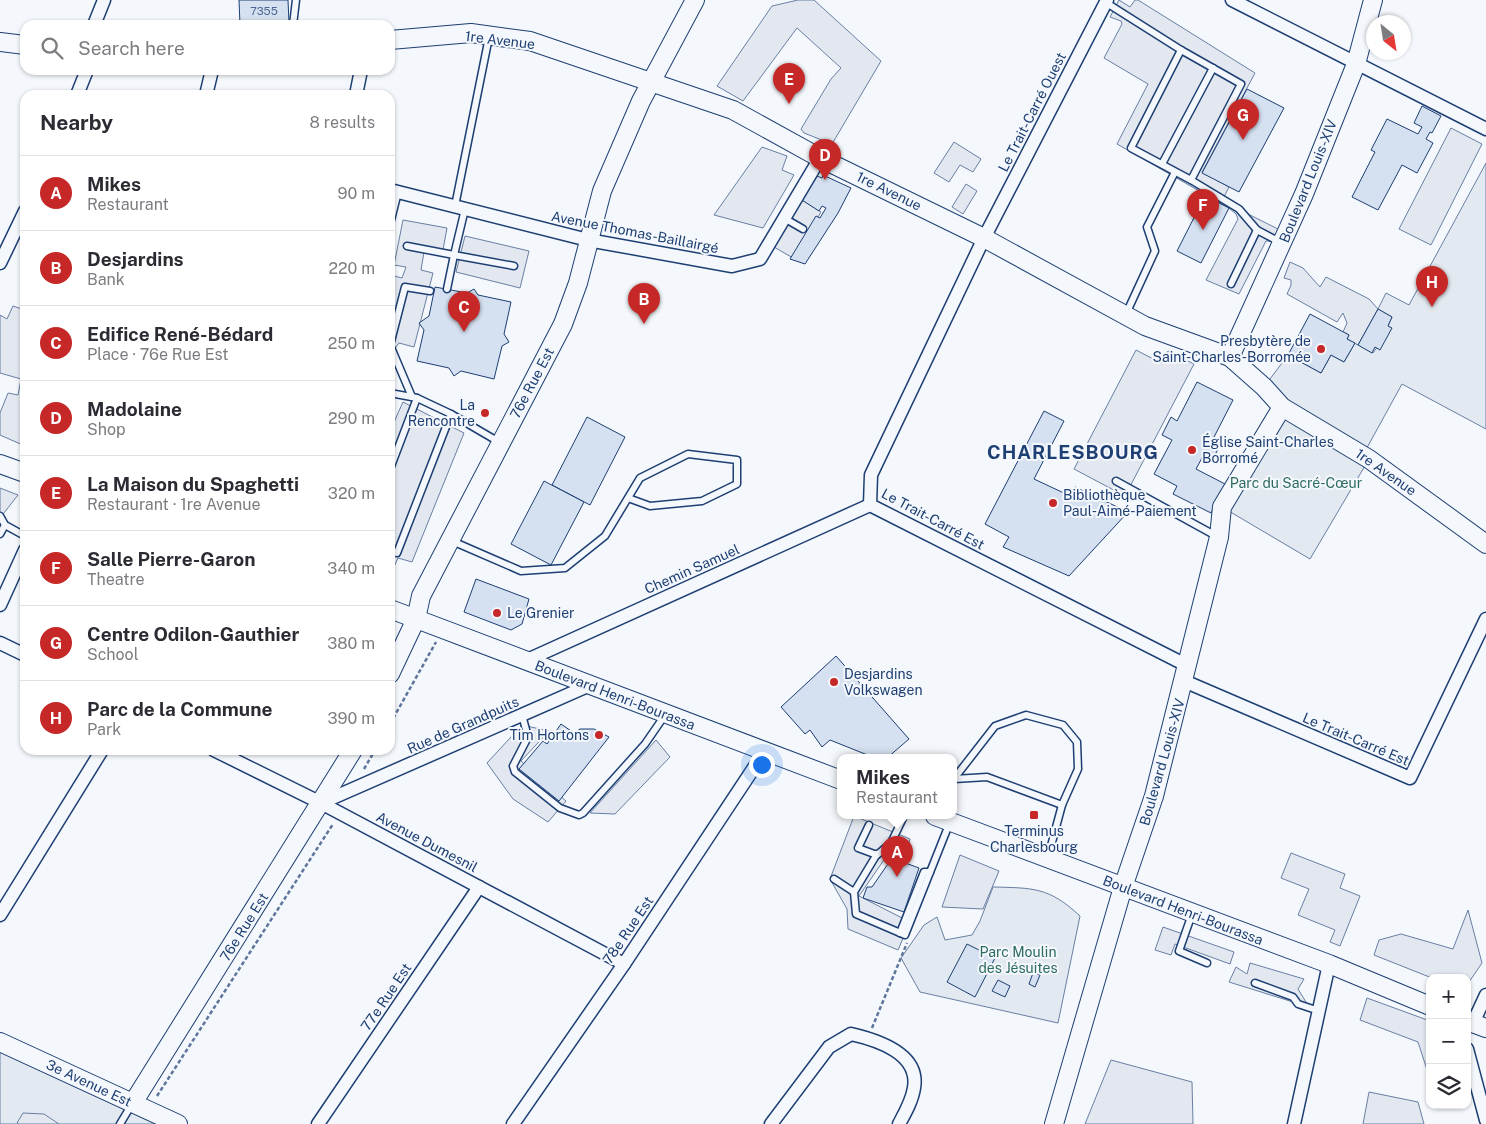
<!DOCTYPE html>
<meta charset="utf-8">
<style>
body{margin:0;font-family:"Public Sans",sans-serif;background:#f7f7f7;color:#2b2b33}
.controls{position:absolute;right:15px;bottom:15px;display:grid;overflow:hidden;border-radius:10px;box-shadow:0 1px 4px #0004}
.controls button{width:45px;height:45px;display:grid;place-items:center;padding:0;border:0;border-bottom:1px solid #e1e1e2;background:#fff;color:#2b2b33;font:25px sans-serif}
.compass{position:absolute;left:1366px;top:15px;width:45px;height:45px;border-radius:50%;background:#fff;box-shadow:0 1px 4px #0004;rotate:150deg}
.you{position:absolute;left:761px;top:764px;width:18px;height:18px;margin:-12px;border:4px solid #fff;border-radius:50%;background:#1a73e8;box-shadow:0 0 0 8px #1a73e833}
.badge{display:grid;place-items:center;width:32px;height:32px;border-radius:50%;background:#c62828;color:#fff;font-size:16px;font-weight:700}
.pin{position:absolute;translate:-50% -41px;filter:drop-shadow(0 1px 2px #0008)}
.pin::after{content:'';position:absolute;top:26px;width:18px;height:15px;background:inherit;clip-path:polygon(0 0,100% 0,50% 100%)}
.popup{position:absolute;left:837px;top:754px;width:120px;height:65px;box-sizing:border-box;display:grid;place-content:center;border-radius:10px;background:#fff;filter:drop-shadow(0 1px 4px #0005);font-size:16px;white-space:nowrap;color:#7c7c81}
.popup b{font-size:19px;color:#2b2b33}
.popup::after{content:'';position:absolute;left:50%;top:100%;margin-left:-10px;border:10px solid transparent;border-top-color:#fff}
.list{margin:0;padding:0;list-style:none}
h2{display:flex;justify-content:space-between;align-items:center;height:65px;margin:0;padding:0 20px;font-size:21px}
h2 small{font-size:16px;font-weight:400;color:#7c7c81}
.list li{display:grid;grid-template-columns:32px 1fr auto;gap:15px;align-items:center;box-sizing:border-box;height:75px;padding:0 20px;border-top:1px solid #e1e1e2}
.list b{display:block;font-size:19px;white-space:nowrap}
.list p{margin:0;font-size:16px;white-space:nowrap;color:#7c7c81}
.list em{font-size:16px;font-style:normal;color:#7c7c81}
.icon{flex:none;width:28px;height:28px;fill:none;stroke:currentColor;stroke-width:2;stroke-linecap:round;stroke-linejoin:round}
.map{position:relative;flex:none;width:1486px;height:1124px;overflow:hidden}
.search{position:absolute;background:#fff;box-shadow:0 1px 4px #0004;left:20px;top:20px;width:375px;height:55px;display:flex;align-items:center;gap:12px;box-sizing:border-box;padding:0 18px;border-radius:15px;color:#7c7c81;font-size:19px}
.panel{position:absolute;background:#fff;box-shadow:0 1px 4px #0004;left:20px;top:90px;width:375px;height:665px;border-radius:15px}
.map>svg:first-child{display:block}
</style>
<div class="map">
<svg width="1486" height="1124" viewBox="0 0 1486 1124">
<rect width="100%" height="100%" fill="#f4f7fb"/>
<!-- green -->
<g fill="#e3e9f0" stroke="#687fa3">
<polygon points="1486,163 1486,429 1402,384 1363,455 1369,459 1310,559 1222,507 1281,407 1264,387 1288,355 1321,373 1331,355 1344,362 1355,343 1373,353 1391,328 1388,326 1392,317 1378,309 1386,293 1409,305"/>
<path d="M993,887C1033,888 1049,887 1080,916L1058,1023L920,992L901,958L924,925L937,917L945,940L972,935L980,921Z"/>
<polygon points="0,1042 178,1124 0,1124"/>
</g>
<!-- parking -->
<g fill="#e3e8f0" stroke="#687fa3">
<polygon points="798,0 814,0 881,61 832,144 804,133 801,129 831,79 841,68 797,28 743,101 717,86 772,6"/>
<polygon points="1119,0 1130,7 1135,0 1138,0 1255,73 1202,172 1229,187 1224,197 1239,205 1246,213 1278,229 1273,241 1266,241 1239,294 1206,280 1238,219 1236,214 1229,208 1117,144 1148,84 1104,58 1122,24 1121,21 1110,17"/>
<polygon points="1451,128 1482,144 1431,245 1399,229"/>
<polygon points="954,142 981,159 973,172 960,165 949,182 934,173"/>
<polygon points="762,147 787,156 782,170 794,175 763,228 714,215"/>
<polygon points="966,184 977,191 963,214 952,207"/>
<polygon points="802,200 821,212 793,258 774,247"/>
<polygon points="403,220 447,228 442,255 424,252 421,270 433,273 414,347 399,343 390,355 390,275 402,278 406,267 394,265"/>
<polygon points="465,236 529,251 520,288 456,272"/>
<polygon points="1290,262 1303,268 1320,287 1326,277 1369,299 1378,309 1358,345 1347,339 1349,335 1343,332 1347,323 1343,313 1337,322 1287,294 1291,285 1291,280 1284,278"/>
<polygon points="13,306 25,310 25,446 0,435 0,413 8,393 18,395 21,379 0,373 0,315 7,319"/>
<polygon points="1136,350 1161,363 1168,351 1194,364 1125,496 1074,469"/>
<polygon points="403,402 464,433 412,562 398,558 392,571 390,570 390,431"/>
<polygon points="0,488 18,495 0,518"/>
<polygon points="522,725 549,731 521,761 566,801 548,822 513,799 487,763"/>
<polygon points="656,740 670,757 615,814 590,813"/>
<polygon points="854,816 910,839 904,859 888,854 859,896 910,922 898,950 848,929 847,909 830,879"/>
<polygon points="1291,853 1345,874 1340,888 1360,896 1340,946 1330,942 1335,930 1298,915 1309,889 1281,878"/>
<polygon points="960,855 999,871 983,909 942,907"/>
<polygon points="1468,910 1482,963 1467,985 1467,978 1432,978 1374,955 1379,940 1401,934 1453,949"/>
<polygon points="1163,927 1234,952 1230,964 1175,944 1171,955 1155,950"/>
<polygon points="1250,963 1304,979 1298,989 1309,1007 1229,982 1236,967 1247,974"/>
<polygon points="1367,998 1430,1021 1430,1079 1418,1042 1360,1020"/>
<polygon points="1111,1060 1192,1082 1193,1124 1085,1124"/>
<polygon points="1369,1092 1418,1102 1424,1124 1363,1124"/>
<polygon points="23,1113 44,1114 59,1124 19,1124 17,1123"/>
</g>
<!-- building -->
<g fill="#d5e0f0" stroke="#1d3f73">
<polygon points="239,0 288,0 289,23 240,25"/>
<polygon points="1247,89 1284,108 1239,192 1202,173"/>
<polygon points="1422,106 1441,116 1432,133 1430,132 1426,139 1433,143 1417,173 1402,165 1378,210 1352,197 1375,152 1371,150 1387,119 1418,134 1422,127 1414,123"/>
<polygon points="823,175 851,188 838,213 805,264 790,259 816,216 820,218 826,208 822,206 819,211 802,200 817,176 822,178"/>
<polygon points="1205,196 1229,208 1201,263 1177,251"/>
<polygon points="435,287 467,293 474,289 478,295 511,302 504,334 509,342 502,346 494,379 461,371 454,376 449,368 417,361 424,330 419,323 429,316"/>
<polygon points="1378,309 1392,317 1388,326 1392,328 1380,350 1375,347 1372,353 1358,345"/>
<polygon points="1310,314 1349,335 1347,339 1355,343 1344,362 1331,355 1321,373 1288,355"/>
<polygon points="1197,382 1233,400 1213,439 1221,443 1212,461 1203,456 1196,469 1225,484 1211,513 1173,494 1177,486 1154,474 1172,440 1162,435 1171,417 1177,421"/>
<polygon points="1044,411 1064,421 1034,479 1066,494 1075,487 1128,512 1069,576 1003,547 1009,537 985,524"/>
<polygon points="587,417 625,437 590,505 552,485"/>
<polygon points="544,481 584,502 551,565 511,544"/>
<polygon points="476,579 529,599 522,624 511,630 464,612"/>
<polygon points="836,656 909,739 887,758 875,758 830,740 822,747 810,730 805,734 781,707"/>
<polygon points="561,724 574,733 580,729 594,729 609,737 559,801 519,769 543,741 547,744"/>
<polygon points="892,858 919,868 904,912 863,898 867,887 872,887"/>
<polygon points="967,944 995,958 975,997 947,982"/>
<polygon points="1033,973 1040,975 1035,987 1029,984"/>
<polygon points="998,980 1010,986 1005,997 992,991"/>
</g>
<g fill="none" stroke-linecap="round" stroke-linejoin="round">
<!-- lane casing -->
<g stroke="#1d3f73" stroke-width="9">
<g id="lane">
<polyline points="1105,2 1181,50 1241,84 1191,180 1239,209 1257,230 1280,242"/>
<polyline points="293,25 296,0"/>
<polyline points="1181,50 1131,148 1191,180"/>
<polyline points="1162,164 1213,68"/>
<polyline points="455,206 489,37"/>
<polyline points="465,209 454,255 514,266"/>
<polyline points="784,218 803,229"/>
<polyline points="390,224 398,192"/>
<polyline points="407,246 454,255 447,289"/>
<polyline points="1231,284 1257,230"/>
<polyline points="1126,314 1155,251 1147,227 1175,172"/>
<polyline points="390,345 405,287 430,291"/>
<polyline points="390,345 412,397"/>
<polyline points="390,393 417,398 451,414 499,442"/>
<polyline points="390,469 417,398"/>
<polyline points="1116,481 1218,537"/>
<polyline points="0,516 5,525 25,536"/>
<polyline points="0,534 5,525"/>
<polyline points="452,541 521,571 565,568 605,536 640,478 688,454 737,460 737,484 702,501 650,506 628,498"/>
<polyline points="390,551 397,553 451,414"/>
<polyline points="522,715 528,737 513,766 515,772 560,808 579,815 583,813 645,744 665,715"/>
<polyline points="954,779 987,777 1062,805"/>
<polyline points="953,780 995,726 1026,715 1063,725 1077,742 1078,769 1062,805 1048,857"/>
<polyline points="869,825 858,848 877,855 891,843 904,816"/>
<polyline points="877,854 854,892 856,914 905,935 950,822"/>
<polyline points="834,879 854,892"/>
<polyline points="1192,914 1179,951 1207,963"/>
<polyline points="900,933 924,872 930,872"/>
<polyline points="1255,983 1293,997 1298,1004 1319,1011"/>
<polyline points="120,1124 132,1104"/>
</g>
</g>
<!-- street casing -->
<g stroke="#1d3f73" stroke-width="15">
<g id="street">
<polyline points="1107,0 984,238 871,475 870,505 1188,666"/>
<polyline points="1232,0 1486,129"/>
<polyline points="94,25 104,0"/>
<polyline points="77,95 87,70"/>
<polyline points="206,95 212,70"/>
<polyline points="356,95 361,70"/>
<polyline points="390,190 588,240 732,266 760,259 820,158"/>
<polyline points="0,263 25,211"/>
<polyline points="0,605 25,550"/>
<polyline points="0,643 25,655"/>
<polyline points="525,661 870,505"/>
<polyline points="1184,681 1410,778 1486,619"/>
<polyline points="214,750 321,803 624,964"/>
<polyline points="321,803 590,685"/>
<polyline points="0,915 102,750"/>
<polyline points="1473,1023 1486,995"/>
<polyline points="1467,1049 1486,1120"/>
<polyline points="318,1124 479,887"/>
<polyline points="513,1124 624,964 765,751"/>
<path d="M771,1124L829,1047L851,1034C877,1040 920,1053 914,1088C912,1101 905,1113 899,1124"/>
<polyline points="1294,1124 1329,964"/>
</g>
</g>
<!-- secondary casing -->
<g stroke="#1d3f73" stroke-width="20">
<g id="secondary">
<polyline points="390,40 471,33 530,41 733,110 820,158 984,238 1145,326 1230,357 1264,387 1282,407 1369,459 1486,544"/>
<polyline points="0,42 25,45"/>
<polyline points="1230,357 1304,194 1356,64 1373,0"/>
<polyline points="0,464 25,473"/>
<polyline points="390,609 841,780"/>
<polyline points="390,674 416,619 421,596 563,324 578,283 602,191 641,101 695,0"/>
<polyline points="935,816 1329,964 1430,1006"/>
<polyline points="1467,1021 1486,1028"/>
<polyline points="0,1042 178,1124"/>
<polyline points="133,1103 353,750"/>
<polyline points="1054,1124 1123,887 1154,796 1219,537 1222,507 1282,407"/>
</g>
</g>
<!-- path -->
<g stroke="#5e769c" stroke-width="2.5" stroke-dasharray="4 2.5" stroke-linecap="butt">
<polyline points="390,724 436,642"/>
<polyline points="364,769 375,750"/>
<polyline points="872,1028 907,943"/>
<polyline points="157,1096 333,824"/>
</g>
<!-- lane -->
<use href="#lane" stroke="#f4f7fb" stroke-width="6"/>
<!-- street -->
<use href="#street" stroke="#f4f7fb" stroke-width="12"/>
<!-- secondary -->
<use href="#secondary" stroke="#f4f7fb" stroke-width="18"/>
</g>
<!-- markers -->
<g fill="#c62828" stroke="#f4f7fb" stroke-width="2">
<circle cx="1321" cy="349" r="5"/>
<circle cx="485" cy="413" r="5"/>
<circle cx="1192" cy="450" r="5"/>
<circle cx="1053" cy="503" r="5"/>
<circle cx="497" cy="613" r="5"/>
<circle cx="834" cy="682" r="5"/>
<circle cx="599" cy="735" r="5"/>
<rect x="1029" y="810" width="10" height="10" rx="2.5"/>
</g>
<g text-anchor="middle" stroke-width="4" stroke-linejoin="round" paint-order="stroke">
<!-- number labels -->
<g font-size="11" fill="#4b6792">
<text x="264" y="15">7355</text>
</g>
<!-- street labels -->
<g font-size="14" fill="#1d3f73" stroke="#f4f7fb">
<text transform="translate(500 40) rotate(7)" y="5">1re Avenue</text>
<text transform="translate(1032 112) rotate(-63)" y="5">Le Trait-Carré Ouest</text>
<text transform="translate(1308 181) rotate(-68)" y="5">Boulevard Louis-XIV</text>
<text transform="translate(889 191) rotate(26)" y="5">1re Avenue</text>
<text transform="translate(635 232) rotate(11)" y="5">Avenue Thomas-Baillairgé</text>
<text transform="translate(532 383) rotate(-62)" y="5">76e Rue Est</text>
<text transform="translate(1386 472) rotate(35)" y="5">1re Avenue</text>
<text transform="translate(933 519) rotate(28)" y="5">Le Trait-Carré Est</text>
<text transform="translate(692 569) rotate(-24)" y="5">Chemin Samuel</text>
<text transform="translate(615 695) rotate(21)" y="5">Boulevard Henri-Bourassa</text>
<text transform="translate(463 725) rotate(-24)" y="5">Rue de Grandpuits</text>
<text transform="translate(1356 739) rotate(23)" y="5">Le Trait-Carré Est</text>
<text transform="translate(1162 762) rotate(-74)" y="5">Boulevard Louis-XIV</text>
<text transform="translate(427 842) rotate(28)" y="5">Avenue Dumesnil</text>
<text transform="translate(1183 910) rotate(21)" y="5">Boulevard Henri-Bourassa</text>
<text transform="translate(244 927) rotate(-58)" y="5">76e Rue Est</text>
<text transform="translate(628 930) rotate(-56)" y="5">78e Rue Est</text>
<text transform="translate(386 997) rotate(-56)" y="5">77e Rue Est</text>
<text transform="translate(89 1083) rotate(25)" y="5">3e Avenue Est</text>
</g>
<!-- poi labels -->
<g font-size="14" fill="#1d3f73" stroke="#f4f7fb" text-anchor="start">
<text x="1311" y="346" text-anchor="end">Presbytère de<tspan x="1311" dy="16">Saint-Charles-Borromée</tspan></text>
<text x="475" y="410" text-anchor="end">La<tspan x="475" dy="16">Rencontre</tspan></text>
<text x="1202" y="447">Église Saint-Charles<tspan x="1202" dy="16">Borromé</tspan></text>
<text x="1063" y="500">Bibliothèque<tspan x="1063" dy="16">Paul-Aimé-Paiement</tspan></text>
<text x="507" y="618">Le Grenier</text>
<text x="844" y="679">Desjardins<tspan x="844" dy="16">Volkswagen</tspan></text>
<text x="589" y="740" text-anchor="end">Tim Hortons</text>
<text x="1034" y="836" text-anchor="middle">Terminus<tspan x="1034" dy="16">Charlesbourg</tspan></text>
</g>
<!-- park labels -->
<g font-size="14" fill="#2c6c60" stroke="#f4f7fb">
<text x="1296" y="488">Parc du Sacré-Cœur</text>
<text x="1018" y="957">Parc Moulin<tspan x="1018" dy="16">des Jésuites</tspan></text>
</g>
<!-- district labels -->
<g font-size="19" font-weight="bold" letter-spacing="1" fill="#1d3f73" stroke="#f4f7fb">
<text x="1073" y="459">CHARLESBOURG</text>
</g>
</g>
</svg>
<div class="controls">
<button>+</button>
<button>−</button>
<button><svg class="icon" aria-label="layers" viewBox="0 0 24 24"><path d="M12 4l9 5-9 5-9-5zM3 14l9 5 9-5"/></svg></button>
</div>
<svg class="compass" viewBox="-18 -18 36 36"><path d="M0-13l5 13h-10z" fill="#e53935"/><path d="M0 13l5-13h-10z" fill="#7c7c81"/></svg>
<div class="you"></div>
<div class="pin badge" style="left:897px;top:877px">A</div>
<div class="popup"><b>Mikes</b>Restaurant</div>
<div class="pin badge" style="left:644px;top:324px">B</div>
<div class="pin badge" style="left:464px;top:332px">C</div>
<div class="pin badge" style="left:825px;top:180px">D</div>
<div class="pin badge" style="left:789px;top:104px">E</div>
<div class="pin badge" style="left:1203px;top:230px">F</div>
<div class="pin badge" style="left:1243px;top:140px">G</div>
<div class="pin badge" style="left:1432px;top:307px">H</div>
<div class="search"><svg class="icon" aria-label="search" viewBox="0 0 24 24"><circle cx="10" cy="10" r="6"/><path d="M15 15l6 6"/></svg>Search here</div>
<section class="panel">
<h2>Nearby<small>8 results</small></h2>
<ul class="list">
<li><span class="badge">A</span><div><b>Mikes</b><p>Restaurant</p></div><em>90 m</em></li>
<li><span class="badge">B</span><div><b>Desjardins</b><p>Bank</p></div><em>220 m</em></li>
<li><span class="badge">C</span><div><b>Edifice René-Bédard</b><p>Place · 76e Rue Est</p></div><em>250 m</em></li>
<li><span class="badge">D</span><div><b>Madolaine</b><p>Shop</p></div><em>290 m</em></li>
<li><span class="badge">E</span><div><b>La Maison du Spaghetti</b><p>Restaurant · 1re Avenue</p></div><em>320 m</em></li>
<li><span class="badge">F</span><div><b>Salle Pierre-Garon</b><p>Theatre</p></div><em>340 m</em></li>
<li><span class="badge">G</span><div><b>Centre Odilon-Gauthier</b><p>School</p></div><em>380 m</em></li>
<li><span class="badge">H</span><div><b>Parc de la Commune</b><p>Park</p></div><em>390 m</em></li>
</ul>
</section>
</div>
